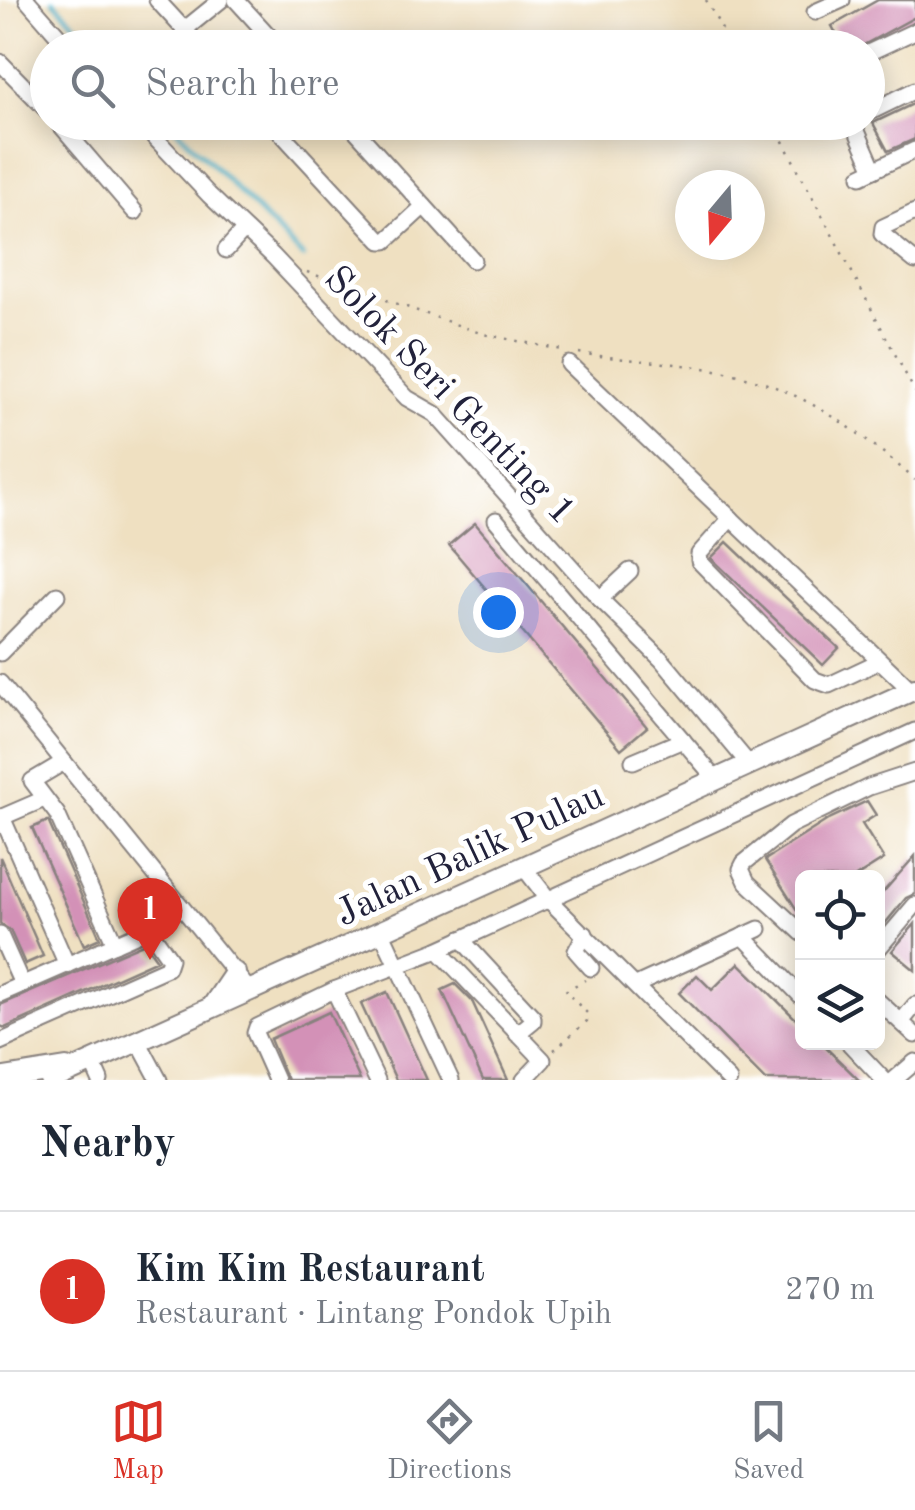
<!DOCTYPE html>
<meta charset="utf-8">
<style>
body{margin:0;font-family:"Old Standard TT",serif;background:#f6f6f7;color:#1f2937}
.controls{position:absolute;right:30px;bottom:30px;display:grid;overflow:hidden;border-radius:15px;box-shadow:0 5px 25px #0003}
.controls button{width:90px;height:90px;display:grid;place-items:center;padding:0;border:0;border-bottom:2px solid #e0e1e3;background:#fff;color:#1f2937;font:50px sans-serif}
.compass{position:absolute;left:675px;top:170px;width:90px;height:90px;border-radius:50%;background:#fff;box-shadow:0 5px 25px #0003;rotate:199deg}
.you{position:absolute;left:498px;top:612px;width:35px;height:35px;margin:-25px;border:8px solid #fff;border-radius:50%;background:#1a73e8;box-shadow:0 0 0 15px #1a73e833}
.badge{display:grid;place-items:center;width:65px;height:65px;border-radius:50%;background:#d93025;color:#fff;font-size:32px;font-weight:700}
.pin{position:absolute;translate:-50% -82px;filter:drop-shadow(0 2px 5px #0008)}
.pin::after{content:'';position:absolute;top:52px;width:35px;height:30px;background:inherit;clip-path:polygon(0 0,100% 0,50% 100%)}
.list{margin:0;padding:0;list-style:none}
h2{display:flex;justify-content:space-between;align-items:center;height:130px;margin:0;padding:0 40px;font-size:42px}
h2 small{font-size:32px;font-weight:400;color:#747a83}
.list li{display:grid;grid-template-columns:65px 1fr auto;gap:30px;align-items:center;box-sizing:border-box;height:160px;padding:0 40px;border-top:2px solid #e0e1e3}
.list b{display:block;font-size:38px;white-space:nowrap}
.list p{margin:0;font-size:32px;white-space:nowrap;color:#747a83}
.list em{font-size:32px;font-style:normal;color:#747a83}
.icon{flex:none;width:55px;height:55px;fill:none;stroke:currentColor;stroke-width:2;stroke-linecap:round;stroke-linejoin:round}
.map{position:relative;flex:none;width:915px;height:1080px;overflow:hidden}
.search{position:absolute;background:#fff;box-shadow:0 5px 25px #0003;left:30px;right:30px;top:30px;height:110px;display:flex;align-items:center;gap:25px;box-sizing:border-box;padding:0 35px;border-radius:55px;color:#747a83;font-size:38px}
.sheet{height:290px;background:#fff}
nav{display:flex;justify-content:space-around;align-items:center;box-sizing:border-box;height:140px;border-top:2px solid #e0e1e3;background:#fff;font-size:28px;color:#747a83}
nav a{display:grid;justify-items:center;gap:5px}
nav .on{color:#d93025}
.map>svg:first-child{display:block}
</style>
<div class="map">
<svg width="915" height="1080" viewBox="0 0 915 1080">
<rect width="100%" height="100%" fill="#fff"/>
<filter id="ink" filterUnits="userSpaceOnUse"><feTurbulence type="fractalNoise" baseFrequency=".01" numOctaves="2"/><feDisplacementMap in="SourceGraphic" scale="20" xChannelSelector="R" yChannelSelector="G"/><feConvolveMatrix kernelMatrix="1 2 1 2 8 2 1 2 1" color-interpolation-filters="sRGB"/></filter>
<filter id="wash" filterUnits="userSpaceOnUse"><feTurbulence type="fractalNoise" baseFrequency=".0048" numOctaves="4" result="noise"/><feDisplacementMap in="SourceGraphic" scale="40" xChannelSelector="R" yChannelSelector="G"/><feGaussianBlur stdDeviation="2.25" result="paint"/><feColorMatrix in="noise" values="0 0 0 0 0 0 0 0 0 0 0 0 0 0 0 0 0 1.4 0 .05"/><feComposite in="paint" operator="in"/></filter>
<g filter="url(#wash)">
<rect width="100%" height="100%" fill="#efe0c1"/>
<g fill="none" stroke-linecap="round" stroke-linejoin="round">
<!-- stream -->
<g stroke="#4eb3cc" stroke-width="4">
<polyline points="53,0 99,48"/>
<polyline points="170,122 303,257"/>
</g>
</g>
<g id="blocks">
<!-- building -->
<g fill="#d391b7">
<polygon points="878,0 915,0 915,17 858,48 844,48 832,26"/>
<polygon points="915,103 915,139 888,151 873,123"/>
<polygon points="475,523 647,727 621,749 449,545"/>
<polygon points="727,542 839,648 823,665 711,558"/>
<polygon points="867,801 876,815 862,824 884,859 854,878 802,878 802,918 765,860 831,818"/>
<polygon points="48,821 100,938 84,945 32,828"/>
<polygon points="915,856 915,894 906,898 878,932 878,898"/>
<polygon points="0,857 43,956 25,964 10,930 0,924"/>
<polygon points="915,924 915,970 892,951"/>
<polygon points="145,943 157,960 5,1028 0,1026 0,1005"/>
<polygon points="739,963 802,1025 802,1042 820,1042 859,1080 765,1080 679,993 697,975 712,990"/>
<polygon points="455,984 472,1001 508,1080 483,1080 442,990"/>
<polygon points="387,992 427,1080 396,1080 361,1004"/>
<polygon points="329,1012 360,1080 287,1080 270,1039"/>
</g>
</g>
</g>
<g filter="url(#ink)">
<use href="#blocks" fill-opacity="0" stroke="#88817e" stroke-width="2.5"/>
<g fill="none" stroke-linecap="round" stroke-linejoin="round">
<!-- minor casing -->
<g stroke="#88817e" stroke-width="19">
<g id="minor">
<polyline points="27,0 69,48"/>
<polyline points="157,0 201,48"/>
<polyline points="236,0 280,48"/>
<polyline points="815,12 842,0"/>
<polyline points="184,30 221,0"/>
<polyline points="868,53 915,31"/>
<polyline points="0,62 48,111"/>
<polyline points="868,113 915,90"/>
<polyline points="58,122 135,212"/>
<polyline points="140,122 209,195 273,256 407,398 435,414 600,599 662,660 748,763"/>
<polyline points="271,122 381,241 386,241 424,206"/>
<polyline points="348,122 473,260"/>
<polyline points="853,122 874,170"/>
<polyline points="861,176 915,150"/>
<polyline points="915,212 883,227 882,234 915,261"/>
<polyline points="226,250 244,230"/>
<polyline points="569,364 911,690"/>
<polyline points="731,518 699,554 699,561 815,680 829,685 880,661"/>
<polyline points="496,520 715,778"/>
<polyline points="600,599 630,571"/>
<polyline points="0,653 57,595"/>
<polyline points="0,683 249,990"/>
<polyline points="633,761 683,740"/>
<polyline points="64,762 32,781 57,814 115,944"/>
<polyline points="2,817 67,965"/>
<polyline points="0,818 44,799"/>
<polyline points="525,869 549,900 729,1080"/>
<polyline points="382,933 451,1080"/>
<polyline points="802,933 747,882 741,869 744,863 791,825 869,787 915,772"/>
<polyline points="585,934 576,951 591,968"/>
<polyline points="0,935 22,984"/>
<polyline points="743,936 802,997"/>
<polyline points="461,939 533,1017 533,1021 517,1034"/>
<polyline points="878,949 915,905"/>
<polyline points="438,950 543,1060 524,1080"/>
<polyline points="636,985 759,929"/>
<polyline points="334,990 377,1080"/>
<polyline points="0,994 149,929 170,959 167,968 0,1042"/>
<polyline points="878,1001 915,1035"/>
<polyline points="901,1022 915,1005"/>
<polyline points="138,1041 159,1080"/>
<polyline points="848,1042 884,1080"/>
<polyline points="92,1062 100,1080"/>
<polyline points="276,1080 255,1033 257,1027 334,990 438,950 915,731"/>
<polyline points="894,1080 915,1062"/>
</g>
</g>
<!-- major casing -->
<g stroke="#88817e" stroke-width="24">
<g id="major">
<polyline points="214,1004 235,973"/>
<polyline points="4,1078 66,1068"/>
<path d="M51,1080C340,951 627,820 915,689"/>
</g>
</g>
<!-- path -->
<g stroke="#88817e" stroke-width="2.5" stroke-dasharray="2.5 8" stroke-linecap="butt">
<polyline points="706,0 732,48"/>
<polyline points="773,122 915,392"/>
<polyline points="307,272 483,334 567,351"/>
<path d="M579,353C634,362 693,362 746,377C812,396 866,436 915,480"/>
<polyline points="554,1050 587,1021 588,1014 565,991 585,980"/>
</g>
<!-- minor -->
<use href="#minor" stroke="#fff" stroke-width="15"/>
<!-- major -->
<use href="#major" stroke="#fff" stroke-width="20"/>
</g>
</g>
<g text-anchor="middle" stroke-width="10" stroke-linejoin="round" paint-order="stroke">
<!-- street labels -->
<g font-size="38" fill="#22223b" stroke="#fff">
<text transform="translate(451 394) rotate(46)" y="13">Solok Seri Genting 1</text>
<text transform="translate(469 853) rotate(-25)" y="13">Jalan Balik Pulau</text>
</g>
</g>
</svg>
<div class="controls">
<button><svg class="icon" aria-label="locate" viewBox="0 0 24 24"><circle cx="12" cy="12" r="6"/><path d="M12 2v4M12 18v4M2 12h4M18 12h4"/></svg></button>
<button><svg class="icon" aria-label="layers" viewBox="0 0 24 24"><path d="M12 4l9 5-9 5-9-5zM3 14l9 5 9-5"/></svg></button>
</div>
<svg class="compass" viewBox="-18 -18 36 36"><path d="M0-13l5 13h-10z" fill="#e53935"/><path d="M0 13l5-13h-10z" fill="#747a83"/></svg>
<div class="you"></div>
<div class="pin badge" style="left:150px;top:960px">1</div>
<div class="search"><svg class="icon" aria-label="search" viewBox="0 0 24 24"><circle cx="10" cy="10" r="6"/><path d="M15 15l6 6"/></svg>Search here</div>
</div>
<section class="sheet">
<h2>Nearby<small></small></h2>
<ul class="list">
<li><span class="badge">1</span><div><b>Kim Kim Restaurant</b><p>Restaurant · Lintang Pondok Upih</p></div><em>270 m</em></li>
</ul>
</section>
<nav>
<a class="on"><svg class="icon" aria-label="map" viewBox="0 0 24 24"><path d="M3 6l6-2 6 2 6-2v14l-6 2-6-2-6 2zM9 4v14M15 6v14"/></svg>Map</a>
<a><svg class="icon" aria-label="directions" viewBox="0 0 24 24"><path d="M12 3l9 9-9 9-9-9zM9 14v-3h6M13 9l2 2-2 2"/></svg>Directions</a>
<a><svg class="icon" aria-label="saved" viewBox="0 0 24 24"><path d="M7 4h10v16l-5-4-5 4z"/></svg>Saved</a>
</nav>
